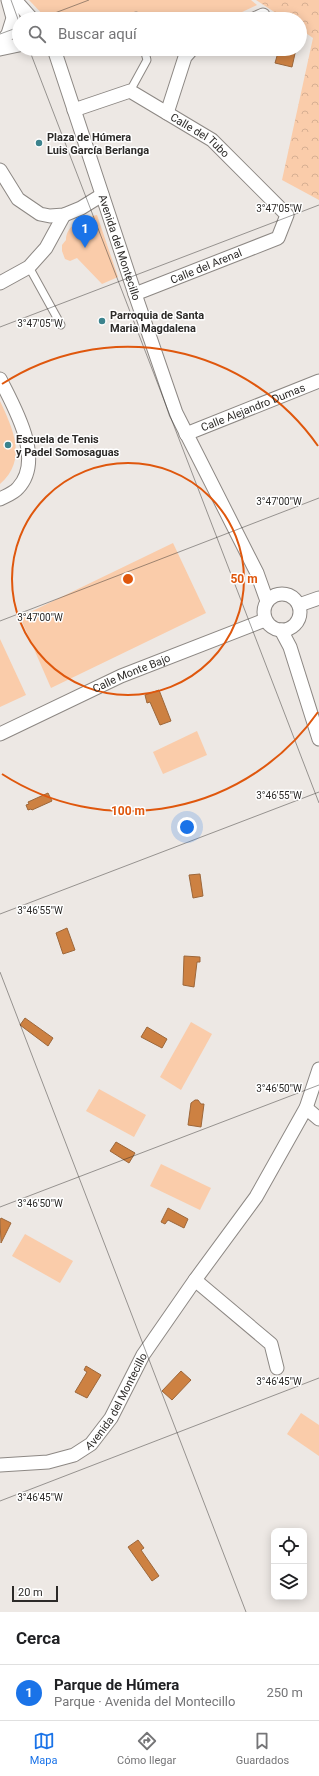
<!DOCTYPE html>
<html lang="es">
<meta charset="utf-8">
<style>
body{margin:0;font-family:Roboto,sans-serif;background:#f6f6f6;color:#202124}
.controls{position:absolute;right:12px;bottom:12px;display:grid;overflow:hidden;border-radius:8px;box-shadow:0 2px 10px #0003}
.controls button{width:36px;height:36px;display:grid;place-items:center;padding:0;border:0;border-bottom:1px solid #e0e0e0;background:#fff;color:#202124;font:20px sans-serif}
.scale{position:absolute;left:12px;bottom:10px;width:46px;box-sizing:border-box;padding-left:4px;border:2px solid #2c2a28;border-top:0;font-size:11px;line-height:14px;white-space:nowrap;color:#2c2a28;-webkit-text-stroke:3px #fff;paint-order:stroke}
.you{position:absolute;left:187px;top:827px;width:14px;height:14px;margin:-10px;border:3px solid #fff;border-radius:50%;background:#1a73e8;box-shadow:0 0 0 6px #1a73e833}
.badge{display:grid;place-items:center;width:26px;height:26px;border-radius:50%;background:#1a73e8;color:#fff;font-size:13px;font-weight:700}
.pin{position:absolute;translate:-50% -33px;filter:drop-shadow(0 1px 2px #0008)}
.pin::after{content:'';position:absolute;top:21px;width:14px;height:12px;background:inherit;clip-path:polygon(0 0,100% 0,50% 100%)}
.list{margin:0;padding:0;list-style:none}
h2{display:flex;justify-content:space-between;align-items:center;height:52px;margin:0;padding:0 16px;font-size:17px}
h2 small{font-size:13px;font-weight:400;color:#757577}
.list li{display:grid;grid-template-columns:26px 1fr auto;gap:12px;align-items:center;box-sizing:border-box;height:56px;padding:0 16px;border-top:1px solid #e0e0e0}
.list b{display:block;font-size:15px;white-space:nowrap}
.list p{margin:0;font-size:13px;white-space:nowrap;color:#757577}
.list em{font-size:13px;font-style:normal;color:#757577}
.icon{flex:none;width:22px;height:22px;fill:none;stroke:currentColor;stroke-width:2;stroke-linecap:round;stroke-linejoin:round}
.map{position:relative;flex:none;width:319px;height:1612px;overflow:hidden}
.search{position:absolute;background:#fff;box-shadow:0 2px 10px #0003;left:12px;right:12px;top:12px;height:44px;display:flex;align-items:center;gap:10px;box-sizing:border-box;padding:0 14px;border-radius:22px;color:#757577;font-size:15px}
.sheet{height:108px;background:#fff}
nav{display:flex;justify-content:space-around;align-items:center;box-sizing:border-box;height:56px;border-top:1px solid #e0e0e0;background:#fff;font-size:11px;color:#757577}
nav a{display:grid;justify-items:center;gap:2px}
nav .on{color:#1a73e8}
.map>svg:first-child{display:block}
</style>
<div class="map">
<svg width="319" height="1612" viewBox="0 0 319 1612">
<defs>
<pattern id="forest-crowns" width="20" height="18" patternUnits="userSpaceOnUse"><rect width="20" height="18" fill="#faccaa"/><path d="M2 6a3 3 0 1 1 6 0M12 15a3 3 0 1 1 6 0" fill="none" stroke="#d6af92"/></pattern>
</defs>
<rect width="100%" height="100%" fill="#ede8e4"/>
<!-- forest -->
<polygon fill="url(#forest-crowns)" points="256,0 319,0 319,200 282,180 313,38 300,29 300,19 285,19"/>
<!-- green -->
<g fill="#faccaa">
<polygon points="29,0 251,0 257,5 227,19 47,19"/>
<path d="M97,215L118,277L102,284L77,258L70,261L65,259L62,251V245L66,240C66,224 84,218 97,215Z"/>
<path d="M0,401C13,429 28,460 0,484Z"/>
<polygon points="173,543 206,613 51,688 20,617"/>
<polygon points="0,639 26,695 0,707"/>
<polygon points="197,731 207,755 163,774 153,752"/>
<polygon points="191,1022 212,1034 181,1090 160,1077"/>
<polygon points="99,1089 146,1115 134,1137 86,1111"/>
<polygon points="161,1164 211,1188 200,1210 150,1186"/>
<polygon points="25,1234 73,1261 60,1283 12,1256"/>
<polygon points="301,1413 319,1425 319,1456 287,1434"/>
</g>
<!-- water -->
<g fill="#cd8142" stroke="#9d673a">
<polygon points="279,49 296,49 292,67 275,63"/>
<polygon points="159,690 171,721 160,725 150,702 147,703 145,695"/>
<polygon points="48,793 52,801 32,810 31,809 28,810 26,805 29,804 28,802"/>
<polygon points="200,874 203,896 193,898 189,875"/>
<polygon points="67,928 75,950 63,954 56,933"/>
<polygon points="184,956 200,957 200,962 197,962 194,987 183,985"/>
<polygon points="25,1018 53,1038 48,1046 20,1025"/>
<polygon points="147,1027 167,1039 162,1048 141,1037"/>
<polygon points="195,1100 198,1100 201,1104 204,1104 201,1127 188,1125 191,1103"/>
<polygon points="116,1142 135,1153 129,1163 110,1151"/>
<polygon points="168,1208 188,1219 184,1228 168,1220 165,1224 161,1222"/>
<polygon points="1,1218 11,1223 1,1243 0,1220"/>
<polygon points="86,1366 101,1375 87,1398 75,1392 87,1372 84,1370"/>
<polygon points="181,1371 191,1380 172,1400 162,1391"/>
<polygon points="138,1540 144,1548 141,1550 159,1576 152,1581 128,1547"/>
</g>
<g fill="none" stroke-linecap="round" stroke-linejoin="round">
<!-- lane casing -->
<g stroke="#8d8884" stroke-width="9">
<g id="lane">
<polyline points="125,19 136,16 136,19"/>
<polyline points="130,91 147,60 144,49"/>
<polyline points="29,267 61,325"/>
</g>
</g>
<!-- street casing -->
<g stroke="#8d8884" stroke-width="15">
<g id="street">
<polyline points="15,0 32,19"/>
<polyline points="254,19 263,15"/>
<polyline points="0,44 8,34 13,18 8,0"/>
<polyline points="0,49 19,45"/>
<path id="s1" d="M54,49L135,294L176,413L257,573L267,601"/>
<path id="s2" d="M74,110L130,91L212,140L287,215L278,238L135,294"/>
<polyline points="167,113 185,57 192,49"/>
<polyline points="0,170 18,199 40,214 50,216 64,215 81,208 102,195"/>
<polyline points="0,283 29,267 46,248 64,215"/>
<path d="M0,379C14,407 45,459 18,488C14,493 6,496 0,499"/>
<path id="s3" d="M186,434L319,381"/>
<circle cx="282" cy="612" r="18"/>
<polyline points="299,605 319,598"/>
<polyline points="281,630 290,647 319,739"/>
<path id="s4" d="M0,734L121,676L265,620"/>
<polyline points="306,1108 319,1119"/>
<polyline points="195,1280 271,1344 277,1368"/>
<path id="s5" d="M0,1465L48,1462L74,1455L91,1444L111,1418L143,1355L195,1280L256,1197L306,1108L319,1069"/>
</g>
</g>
<!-- lane -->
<use href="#lane" stroke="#fff" stroke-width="7"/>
<!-- street -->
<use href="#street" stroke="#fff" stroke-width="13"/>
</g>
<!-- ticks -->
<path fill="none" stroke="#2c2a28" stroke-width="1" stroke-opacity="0.45" d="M11,0L19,22M39,19L89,0M0,34L19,27M29,49L319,803M0,327L319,205M0,621L319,498M0,914L319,792M0,972L246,1612M0,1207L319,1085M0,1501L319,1378"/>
<!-- distance rings -->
<g fill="none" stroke="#df570d" stroke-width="2">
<circle cx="128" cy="579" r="116"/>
<path d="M318 712A232 232 0 0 1 2 774M2 384A232 232 0 0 1 318 446"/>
</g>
<!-- markers -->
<g fill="#3c838d" stroke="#fff" stroke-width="1.5">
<circle cx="39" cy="143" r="4"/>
<circle cx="102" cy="321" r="4"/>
<circle cx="8" cy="445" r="4"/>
</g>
<g text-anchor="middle" stroke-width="3" stroke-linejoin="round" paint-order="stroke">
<!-- poi labels -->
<g font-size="11" font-weight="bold" fill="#2c2a28" stroke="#fff" text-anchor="start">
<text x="47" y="141">Plaza de Húmera<tspan x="47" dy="13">Luis García Berlanga</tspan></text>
<text x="110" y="319">Parroquia de Santa<tspan x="110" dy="13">Maria Magdalena</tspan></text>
<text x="16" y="443">Escuela de Tenis<tspan x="16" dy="13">y Padel Somosaguas</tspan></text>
</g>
<!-- street labels -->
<g font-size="11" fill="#2c2a28" stroke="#fff">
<text dy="4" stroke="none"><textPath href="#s2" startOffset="142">Calle del Tubo</textPath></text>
<text dy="4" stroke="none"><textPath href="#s1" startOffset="209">Avenida del Montecillo</textPath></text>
<text transform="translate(206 266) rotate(-22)" y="4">Calle del Arenal</text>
<text dy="4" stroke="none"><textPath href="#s3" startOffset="72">Calle Alejandro Dumas</textPath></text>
<text dy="4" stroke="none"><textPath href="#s4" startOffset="145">Calle Monte Bajo</textPath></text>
<text dy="4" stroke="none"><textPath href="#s5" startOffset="145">Avenida del Montecillo</textPath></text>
</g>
</g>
<g font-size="10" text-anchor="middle" fill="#2c2a28" stroke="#fff" stroke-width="3" stroke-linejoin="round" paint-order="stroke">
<text x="279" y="212">3°47'05"W</text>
<text x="40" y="327">3°47'05"W</text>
<text x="279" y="505">3°47'00"W</text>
<text x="40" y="621">3°47'00"W</text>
<text x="279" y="799">3°46'55"W</text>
<text x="40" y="914">3°46'55"W</text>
<text x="279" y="1092">3°46'50"W</text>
<text x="40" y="1207">3°46'50"W</text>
<text x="279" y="1385">3°46'45"W</text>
<text x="40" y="1501">3°46'45"W</text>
</g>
<circle cx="128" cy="579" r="6" fill="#df570d" stroke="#fff" stroke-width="2"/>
<g font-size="12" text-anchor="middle" font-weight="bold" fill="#df570d" stroke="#fff" stroke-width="3" stroke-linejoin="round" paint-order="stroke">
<text x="244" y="583">50 m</text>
<text x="128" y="815">100 m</text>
</g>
</svg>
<div class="controls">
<button><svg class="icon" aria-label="locate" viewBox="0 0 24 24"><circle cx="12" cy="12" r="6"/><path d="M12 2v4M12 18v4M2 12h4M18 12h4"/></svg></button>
<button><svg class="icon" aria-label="layers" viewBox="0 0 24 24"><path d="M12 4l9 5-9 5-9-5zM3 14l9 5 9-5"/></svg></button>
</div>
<div class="scale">20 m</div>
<div class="you"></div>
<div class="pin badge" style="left:85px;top:248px">1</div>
<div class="search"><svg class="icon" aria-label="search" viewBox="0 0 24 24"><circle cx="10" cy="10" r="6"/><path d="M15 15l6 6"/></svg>Buscar aquí</div>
</div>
<section class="sheet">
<h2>Cerca<small></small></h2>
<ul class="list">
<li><span class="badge">1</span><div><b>Parque de Húmera</b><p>Parque · Avenida del Montecillo</p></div><em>250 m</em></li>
</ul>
</section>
<nav>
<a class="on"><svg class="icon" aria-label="map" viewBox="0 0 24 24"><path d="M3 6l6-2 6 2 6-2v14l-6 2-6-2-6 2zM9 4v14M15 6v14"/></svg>Mapa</a>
<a><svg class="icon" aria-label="directions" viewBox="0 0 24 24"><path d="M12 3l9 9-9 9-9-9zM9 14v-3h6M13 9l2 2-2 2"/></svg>Cómo llegar</a>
<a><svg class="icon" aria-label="saved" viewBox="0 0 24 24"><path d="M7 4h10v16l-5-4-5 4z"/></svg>Guardados</a>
</nav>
